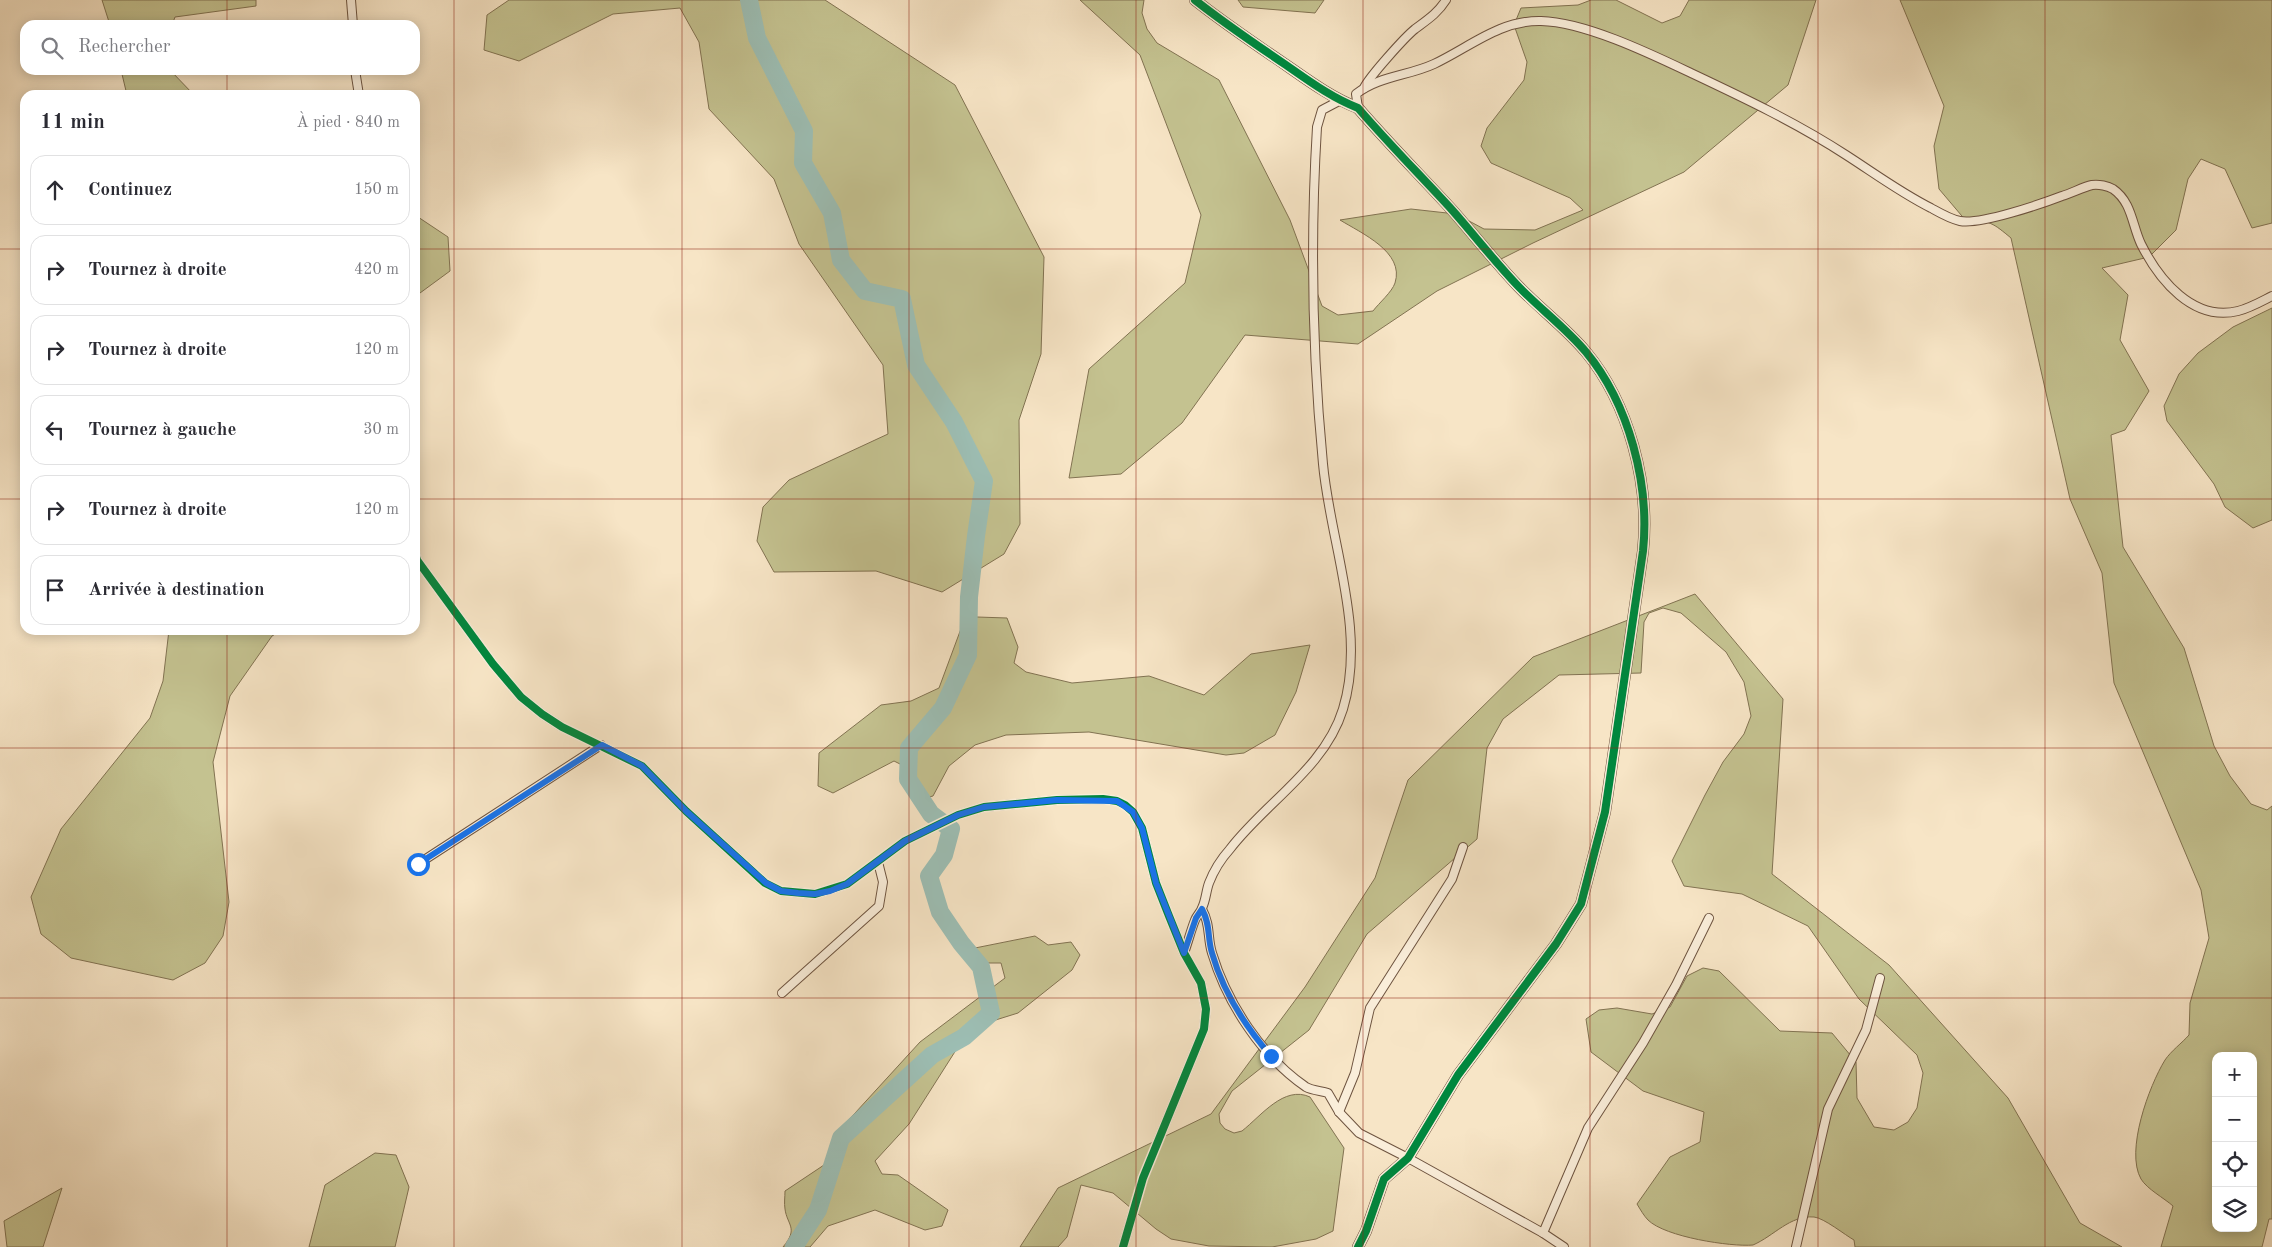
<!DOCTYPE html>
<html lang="fr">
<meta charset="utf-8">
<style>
body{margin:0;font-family:"Old Standard TT",serif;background:#f2f2f3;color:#2b2b33}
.controls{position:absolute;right:15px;bottom:15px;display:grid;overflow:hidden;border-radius:10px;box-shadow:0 2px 12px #0003}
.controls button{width:45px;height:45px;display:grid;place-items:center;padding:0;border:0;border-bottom:1px solid #e1e1e2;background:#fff;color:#2b2b33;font:25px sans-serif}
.stop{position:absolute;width:15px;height:15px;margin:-11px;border:4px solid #1a73e8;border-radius:50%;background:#fff}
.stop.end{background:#1a73e8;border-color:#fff;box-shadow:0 1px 5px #0008}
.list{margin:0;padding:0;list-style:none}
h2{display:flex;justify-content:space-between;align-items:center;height:65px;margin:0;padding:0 20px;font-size:21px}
h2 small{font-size:16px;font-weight:400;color:#7c7c81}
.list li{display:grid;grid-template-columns:32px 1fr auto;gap:15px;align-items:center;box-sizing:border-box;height:70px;margin:0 10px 10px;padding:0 10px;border:1px solid #e1e1e2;border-radius:15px}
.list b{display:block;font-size:19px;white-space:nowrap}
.list em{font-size:16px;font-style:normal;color:#7c7c81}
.icon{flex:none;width:28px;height:28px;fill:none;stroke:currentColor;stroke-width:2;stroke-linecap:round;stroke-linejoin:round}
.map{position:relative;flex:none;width:2272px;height:1247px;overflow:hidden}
.search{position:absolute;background:#fff;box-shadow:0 2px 12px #0003;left:20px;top:20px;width:400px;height:55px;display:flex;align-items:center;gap:12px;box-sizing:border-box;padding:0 18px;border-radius:15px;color:#7c7c81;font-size:19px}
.panel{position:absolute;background:#fff;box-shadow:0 2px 12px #0003;left:20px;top:90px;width:400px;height:545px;border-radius:15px}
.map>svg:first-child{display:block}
</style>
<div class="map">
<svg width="2272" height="1247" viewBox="0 0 2272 1247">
<rect width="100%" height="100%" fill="#f7e5c6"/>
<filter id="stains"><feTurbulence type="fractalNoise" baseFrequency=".004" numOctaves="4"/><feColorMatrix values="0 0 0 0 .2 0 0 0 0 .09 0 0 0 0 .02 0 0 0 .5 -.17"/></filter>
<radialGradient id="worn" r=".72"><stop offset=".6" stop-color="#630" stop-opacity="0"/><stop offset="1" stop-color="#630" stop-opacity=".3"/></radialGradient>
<!-- green -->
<g fill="#c4c290" stroke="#827352" fill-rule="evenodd">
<polygon points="102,0 256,0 256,6 175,17 172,25 110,25"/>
<polygon points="509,0 825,0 955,85 1044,257 1041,354 1019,420 1020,524 1004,554 942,592 876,571 774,572 757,541 763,507 789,480 888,434 883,365 799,244 774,179 709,109 699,42 680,8 613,14 519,61 484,50 487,15"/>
<path d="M1080,0H1144L1142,13L1147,29L1157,43L1219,80L1290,220L1322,306L1338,315L1373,311C1379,303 1392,292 1395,283C1405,252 1361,233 1340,220L1411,209L1456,214L1484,229L1535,230L1583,210L1570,198L1491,163L1481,146L1487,128L1524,80L1527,62L1514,25L1521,8L1578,5L1591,0H1616L1662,23L1680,16L1689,0H1816L1788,85L1684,172L1533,243L1437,291L1358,344L1245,335L1182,423L1121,474L1069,478L1089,369L1185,283L1201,215L1140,55Z"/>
<polygon points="1238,0 1324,0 1315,13 1243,7"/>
<path d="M1900,0H2272V223L2252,228L2225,169L2201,159L2188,179L2176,230L2149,257L2102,268L2128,295L2120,340L2149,391L2125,430L2111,435L2123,547L2184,648L2214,746L2230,776L2251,804L2267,810L2272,806V1219H2269L2262,1247H2161L2173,1206C2164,1198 2147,1189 2141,1179C2125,1151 2149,1086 2165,1060C2171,1051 2182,1043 2189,1035L2190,1003L2209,938L2201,890L2114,683L2102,573L2070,499L2011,238C1994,224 1989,219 1967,222L1939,189L1934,146L1944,106ZM2216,1056H2253V1228H2216Z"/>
<polygon points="121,70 170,70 194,95 127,95"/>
<polygon points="415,215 448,237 450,271 420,293 415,294"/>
<polygon points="2272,308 2272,520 2253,528 2225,507 2214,484 2167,421 2164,406 2179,374 2198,353 2233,327"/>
<path d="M1695,594L1783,699L1772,874L1889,965L2008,1098L2080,1223L2122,1247H1855L1854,1240C1845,1235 1824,1218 1814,1217C1790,1215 1774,1236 1753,1245C1731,1247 1665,1237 1648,1220C1644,1216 1640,1209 1637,1204L1670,1157L1700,1142L1704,1112L1643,1091L1591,1052L1586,1019L1599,1010L1617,1008L1652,1014L1670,1007L1687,976L1703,968L1719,971L1780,1031L1832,1033L1856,1062L1857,1098L1874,1127L1894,1130L1908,1122L1917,1108L1923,1073L1917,1055L1859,999L1808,926L1742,894L1684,886L1672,861L1705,795L1723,762L1744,734L1751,716L1744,682L1726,652L1681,613L1663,608L1649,613L1644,622L1641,673L1559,675L1503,719L1487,748L1477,839L1367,934L1309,1030L1232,1091L1219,1114L1220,1123L1225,1129L1234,1133L1242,1131C1261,1116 1284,1085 1310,1097L1344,1148L1333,1231L1316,1239L1272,1247L1209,1246L1171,1239L1156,1229L1113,1193L1081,1185L1067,1237L1058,1247H1020L1058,1188L1211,1114L1305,987L1375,878L1408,780L1533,657Z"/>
<polygon points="977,617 1007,618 1018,647 1014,663 1026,672 1072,683 1149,676 1204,695 1251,654 1310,645 1296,692 1275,735 1244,753 1226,755 1089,732 1006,735 975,745 949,766 933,796 917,800 910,769 894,761 833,793 818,786 819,753 881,705 911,701 939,688 962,626"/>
<polygon points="169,630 282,630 272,636 230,696 213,762 229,902 223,936 205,963 173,980 71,958 41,934 31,897 61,829 150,718 163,681"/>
<path d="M1035,936L1048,945L1071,942L1080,955L1072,970L1018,1013L970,1028L909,1124L875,1161L882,1174L898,1175L948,1210L942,1226L925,1230L875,1210L828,1226L810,1247H783C799,1228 787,1225 785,1209C784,1203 785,1197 785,1191L824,1165L845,1124L920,1042L1005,978L1001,963H983L975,948Z"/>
<polygon points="375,1153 396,1155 409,1187 395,1247 309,1247 325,1185"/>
<polygon points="62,1188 43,1247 7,1247 4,1221"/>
</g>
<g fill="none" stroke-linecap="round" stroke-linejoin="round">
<!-- river -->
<polyline stroke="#9dbfb5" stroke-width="18" points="749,0 757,38 804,131 803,163 832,213 841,260 865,291 902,299 916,365 954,422 984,481 976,536 969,597 968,655 943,708 909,748 908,779 931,814 951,829 944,855 929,876 940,912 961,943 981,967 991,1013 964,1037 932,1055 841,1138 818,1210 794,1247"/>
<!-- minor casing -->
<g stroke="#6e5440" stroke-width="10">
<g id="minor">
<polyline points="351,0 353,25"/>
<polyline points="355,70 359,95"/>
<path d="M1364,88C1369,77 1405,37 1415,29C1427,20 1438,13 1446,0"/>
<path d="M1358,108L1356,94C1379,76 1408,76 1434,64C1470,47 1500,20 1541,21C1585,22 1651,54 1691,73C1744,98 1797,123 1846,155C1874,173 1901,193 1931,208C1940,213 1950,219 1960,221C1980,225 2041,204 2062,196C2072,193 2083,187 2092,185C2099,184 2108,186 2113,189C2132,202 2132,225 2141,244C2159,280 2193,322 2238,311C2250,308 2262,301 2272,296"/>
<polyline points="415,553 417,560 493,664 521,697 542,714 562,727 642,766 686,811 753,872 765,883 781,891 815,894 847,884 905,841 958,815 984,807 1057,800 1103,799 1117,801 1125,805 1133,812 1142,828 1156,883 1169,916 1184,953 1201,983 1206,1009 1204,1029 1143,1178 1123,1247"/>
<polyline points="418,864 601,745"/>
<path d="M1202,909C1211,926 1207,937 1212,953C1227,1003 1262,1057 1306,1087C1311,1090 1321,1091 1328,1093L1339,1112L1359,1133L1408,1158L1543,1233L1564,1247"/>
<path d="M1184,953C1188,942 1191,930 1195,920C1197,915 1201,912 1202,908C1206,900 1206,891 1209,883C1214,870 1221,859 1230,849C1266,802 1325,768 1343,709C1367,631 1330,542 1323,464C1312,350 1310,242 1317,127L1322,110L1339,101"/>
<polyline points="782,993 879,906 883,882 878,862"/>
<polyline points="1339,1112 1355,1073 1370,1008 1452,879 1463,847"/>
<polyline points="1543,1233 1588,1128 1643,1043 1676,985 1709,918"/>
<polyline points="1796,1247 1828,1109 1866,1030 1880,978"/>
</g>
</g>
<!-- tertiary casing -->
<g stroke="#6e5440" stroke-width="12">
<path id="tertiary" d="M1195,0C1224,23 1255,44 1286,65C1309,81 1332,98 1358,108C1389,144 1422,177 1453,211C1475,236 1495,262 1518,286C1539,308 1566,328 1586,352C1629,404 1650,484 1643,551L1605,812L1581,904L1556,944L1458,1075L1408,1158L1384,1179L1366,1231L1358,1247"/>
</g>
<!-- minor -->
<use href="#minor" stroke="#faeeda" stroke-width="8"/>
<!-- tertiary -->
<use href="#tertiary" stroke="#faeeda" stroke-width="10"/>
<!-- cycleway casing -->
<g stroke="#faeeda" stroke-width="11">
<g id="cycleway">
<path d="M1195,0C1224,23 1255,44 1286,65C1309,81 1332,98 1358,108C1389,144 1422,177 1453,211C1475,236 1495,262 1518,286C1539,308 1566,328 1586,352C1629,404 1650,484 1643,551L1605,812L1581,904L1556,944L1458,1075L1408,1158L1384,1179L1366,1231L1358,1247"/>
<polyline points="415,553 417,560 493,664 521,697 542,714 562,727 642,766 686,811 753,872 765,883 781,891 815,894 847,884 905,841 958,815 984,807 1057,800 1103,799 1117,801 1125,805 1133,812 1142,828 1156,883 1169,916 1184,953 1201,983 1206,1009 1204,1029 1143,1178 1123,1247"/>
</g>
</g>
<!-- cycleway -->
<use href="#cycleway" stroke="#00873e" stroke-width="8"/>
</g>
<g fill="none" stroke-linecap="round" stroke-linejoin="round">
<!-- route -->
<path stroke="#1a73e8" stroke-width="6" d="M418,864L602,745L642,766L686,811L766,883L781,891L798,893L815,894L830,891L847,884L905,841L958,815L984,807L1057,800L1117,801L1133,812L1142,828L1156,883L1184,953L1196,918L1202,909C1211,926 1207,937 1212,953C1223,992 1245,1026 1271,1056"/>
</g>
<!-- grid -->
<path fill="none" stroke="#8f2418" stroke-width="1" stroke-opacity="0.55" d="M227,0V25M454,0V1247M682,0V1247M909,0V1247M1136,0V1247M1363,0V1247M1590,0V1247M1818,0V1247M2045,0V1247M227,70V95M0,249H25M415,249H2272M0,499H25M415,499H2272M227,630V1247M0,748H2272M0,998H2272"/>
<rect width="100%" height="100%" filter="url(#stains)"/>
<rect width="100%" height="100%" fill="url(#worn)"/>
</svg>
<div class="controls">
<button>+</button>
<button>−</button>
<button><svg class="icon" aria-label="locate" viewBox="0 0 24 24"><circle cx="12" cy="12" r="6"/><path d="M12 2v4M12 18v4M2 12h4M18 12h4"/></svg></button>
<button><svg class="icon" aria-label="layers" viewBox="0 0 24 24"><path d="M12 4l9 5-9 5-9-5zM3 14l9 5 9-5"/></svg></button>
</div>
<div class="stop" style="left:418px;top:864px"></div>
<div class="stop end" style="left:1271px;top:1056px"></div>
<div class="search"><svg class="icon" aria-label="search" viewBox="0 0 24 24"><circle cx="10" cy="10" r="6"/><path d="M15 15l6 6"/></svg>Rechercher</div>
<section class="panel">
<h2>11 min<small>À pied · 840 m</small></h2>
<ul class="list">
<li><svg class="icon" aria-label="ahead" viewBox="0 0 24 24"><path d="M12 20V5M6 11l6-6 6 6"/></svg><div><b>Continuez</b></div><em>150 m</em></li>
<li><svg class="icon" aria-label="right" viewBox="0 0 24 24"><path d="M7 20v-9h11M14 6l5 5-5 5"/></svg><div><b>Tournez à droite</b></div><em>420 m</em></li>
<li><svg class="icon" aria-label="right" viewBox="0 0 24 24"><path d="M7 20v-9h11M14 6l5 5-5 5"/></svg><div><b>Tournez à droite</b></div><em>120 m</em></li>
<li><svg class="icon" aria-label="left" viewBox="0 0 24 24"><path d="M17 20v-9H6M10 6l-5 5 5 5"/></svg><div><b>Tournez à gauche</b></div><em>30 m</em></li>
<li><svg class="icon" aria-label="right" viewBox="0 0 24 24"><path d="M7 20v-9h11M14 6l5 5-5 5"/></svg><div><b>Tournez à droite</b></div><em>120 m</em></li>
<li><svg class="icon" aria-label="arrive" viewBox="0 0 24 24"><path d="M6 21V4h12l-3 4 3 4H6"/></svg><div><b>Arrivée à destination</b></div></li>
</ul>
</section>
</div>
